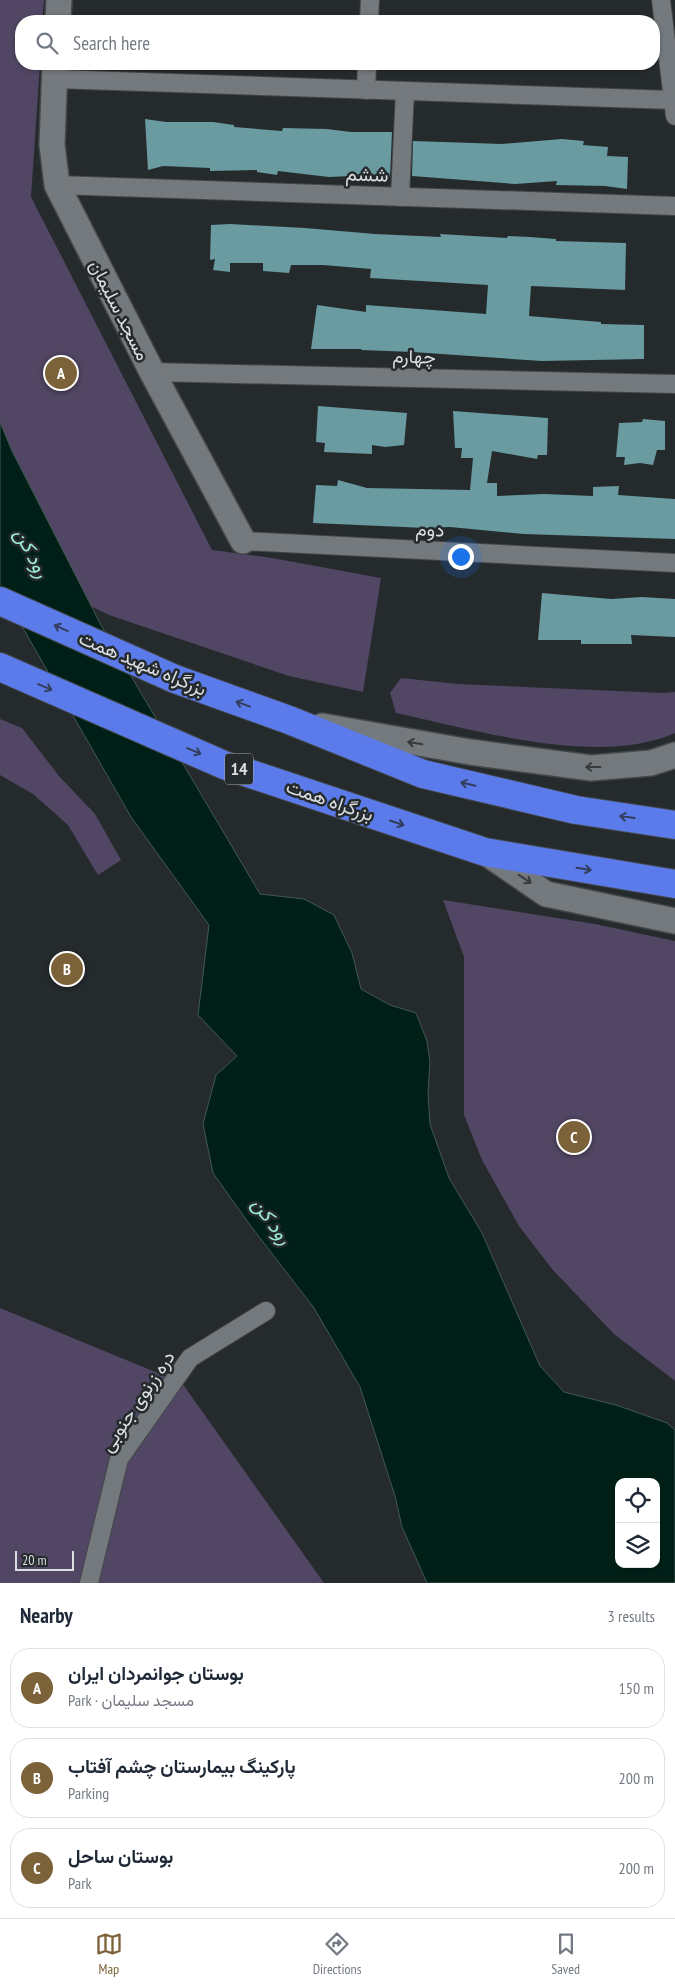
<!DOCTYPE html>
<meta charset="utf-8">
<style>
body{margin:0;font-family:"PT Sans Narrow",Vazirmatn,sans-serif;background:#f6f6f7;color:#1f2937}
.controls{position:absolute;right:15px;bottom:15px;display:grid;overflow:hidden;border-radius:10px;box-shadow:0 1px 4px #0004}
.controls button{width:45px;height:45px;display:grid;place-items:center;padding:0;border:0;border-bottom:1px solid #e0e1e3;background:#fff;color:#1f2937;font:25px sans-serif}
.scale{position:absolute;left:15px;bottom:12px;width:59px;box-sizing:border-box;padding-left:5px;border:2px solid #dbdee0;border-top:0;font-size:14px;line-height:18px;white-space:nowrap;color:#dbdee0;-webkit-text-stroke:4px #252a2d;paint-order:stroke}
.you{position:absolute;left:460px;top:556px;width:18px;height:18px;margin:-12px;border:4px solid #fff;border-radius:50%;background:#1a73e8;box-shadow:0 0 0 8px #1a73e833}
.badge{display:grid;place-items:center;width:32px;height:32px;border-radius:50%;background:#7c6239;color:#fff;font-size:16px;font-weight:700}
.pin{position:absolute;translate:-50% -50%;border:2px solid #fff;box-shadow:0 1px 5px #0006}
.list{margin:0;padding:0;list-style:none}
h2{display:flex;justify-content:space-between;align-items:center;height:65px;margin:0;padding:0 20px;font-size:21px}
h2 small{font-size:16px;font-weight:400;color:#747a83}
.list li{display:grid;grid-template-columns:32px 1fr auto;gap:15px;align-items:center;box-sizing:border-box;height:80px;margin:0 10px 10px;padding:0 10px;border:1px solid #e0e1e3;border-radius:20px}
.list b{display:block;font-size:19px;white-space:nowrap}
.list p{margin:0;font-size:16px;white-space:nowrap;color:#747a83}
.list em{font-size:16px;font-style:normal;color:#747a83}
.icon{flex:none;width:28px;height:28px;fill:none;stroke:currentColor;stroke-width:2;stroke-linecap:round;stroke-linejoin:round}
.map{position:relative;flex:none;width:675px;height:1583px;overflow:hidden}
.search{position:absolute;background:#fff;box-shadow:0 1px 4px #0004;left:15px;right:15px;top:15px;height:55px;display:flex;align-items:center;gap:12px;box-sizing:border-box;padding:0 18px;border-radius:20px;color:#747a83;font-size:19px}
.sheet{height:335px;background:#fff}
nav{display:flex;justify-content:space-around;align-items:center;box-sizing:border-box;height:70px;border-top:1px solid #e0e1e3;background:#fff;font-size:14px;color:#747a83}
nav a{display:grid;justify-items:center;gap:2px}
nav .on{color:#7c6239}
.map>svg:first-child{display:block}
</style>
<div class="map">
<svg width="675" height="1583" viewBox="0 0 675 1583">
<rect width="100%" height="100%" fill="#252a2d"/>
<!-- green -->
<g fill="#514663">
<polygon points="0,0 44,0 42,21 21,21 21,64 40,64 31,197 212,550 272,558 381,578 363,692 289,676 109,615 0,561"/>
<path d="M401,678L458,684L664,693L675,692V733C599,767 475,730 396,713L390,693Z"/>
<polygon points="0,719 22,728 59,776 95,814 121,860 98,875 68,825 33,794 0,775"/>
<polygon points="443,900 595,924 675,941 675,1381 614,1334 552,1269 519,1226 482,1160 464,1115 464,957"/>
<polygon points="0,1308 182,1383 324,1583 0,1583"/>
</g>
<!-- water -->
<path fill="#002017" stroke="#425953" fill-rule="evenodd" d="M0,422L12,451L102,627L260,894L304,899L334,915L352,953L361,989L390,1005L416,1013L427,1041L430,1062L428,1092L430,1124L449,1178L482,1233L540,1366L564,1392L616,1405L667,1423L675,1430V1583H427L402,1527L395,1496L360,1387L314,1308L250,1225L213,1173L203,1124L216,1075L237,1056L198,1015L209,925L131,817L0,588ZM619,1482H656V1564H619Z"/>
<!-- building -->
<g fill="#6a9ba0">
<polygon points="145,119 166,122 213,122 234,125 234,127 282,131 283,128 327,129 351,132 392,132 390,177 373,175 329,177 278,171 277,175 257,172 257,170 210,171 210,168 163,166 148,170"/>
<polygon points="562,139 584,141 583,145 608,147 607,156 628,157 627,189 605,186 556,185 557,181 515,184 412,176 413,141 502,144"/>
<polygon points="230,224 305,228 375,234 441,237 440,234 507,238 508,236 530,237 556,239 556,241 626,243 625,290 531,286 529,316 601,322 601,324 644,325 644,359 542,361 413,352 361,350 362,349 311,349 317,305 366,312 366,305 486,314 488,285 370,278 371,269 323,265 291,265 289,273 263,271 263,263 230,263 230,272 213,270 215,259 210,260 211,225"/>
<polygon points="318,406 407,413 404,445 385,447 372,445 372,454 324,452 325,443 316,442"/>
<polygon points="453,411 548,418 547,455 538,455 537,459 492,451 487,483 497,483 497,496 544,494 593,496 593,487 619,486 618,495 675,499 675,539 524,534 450,527 426,528 313,523 316,485 337,486 338,480 367,488 470,490 473,458 461,458 462,448 455,448"/>
<polygon points="643,419 665,421 665,450 657,450 653,465 640,463 624,465 625,457 616,457 619,423 642,422"/>
<polygon points="542,593 611,599 642,597 675,599 675,637 631,635 632,644 581,644 581,640 538,640"/>
</g>
<g fill="none" stroke-linecap="round" stroke-linejoin="round">
<!-- street casing -->
<g stroke="#43474a" stroke-width="20">
<g id="street">
<polyline points="661,0 675,116"/>
<polyline points="369,21 370,0"/>
<polyline points="54,79 673,100"/>
<polyline points="366,90 367,64"/>
<polyline points="57,185 675,206"/>
<polyline points="400,197 405,91"/>
<polyline points="152,372 675,384"/>
<polyline points="243,541 675,563"/>
<polyline points="89,1583 119,1459 190,1358 266,1311"/>
</g>
</g>
<!-- secondary casing -->
<g stroke="#43474a" stroke-width="28">
<g id="secondary">
<polyline points="58,21 59,0"/>
<polyline points="55,64 52,145 57,185 152,372 243,541"/>
<polyline points="322,726 470,752 591,768 651,763 675,755"/>
<polyline points="485,852 546,894 675,921"/>
</g>
</g>
<!-- highway casing -->
<g stroke="#43474a" stroke-width="30">
<g id="highway">
<polyline points="0,601 175,679 289,720 423,774 576,810 675,825"/>
<polyline points="0,667 224,765 485,852 675,884"/>
</g>
</g>
<!-- street -->
<use href="#street" stroke="#74797d" stroke-width="18"/>
<!-- secondary -->
<use href="#secondary" stroke="#74797d" stroke-width="25"/>
<!-- highway -->
<use href="#highway" stroke="#5a7be9" stroke-width="28"/>
</g>
<!-- one-way arrows -->
<defs><path id="oneway-shaft" d="M-6 0H5M1.5-3L5.5 0L1.5 3" fill="none" stroke-width="1.6" stroke-linecap="round" stroke-linejoin="round" transform="scale(1.25)"/></defs>
<g stroke="#323e5c">
<use href="#oneway-shaft" transform="translate(61 628) rotate(-156)"/>
<use href="#oneway-shaft" transform="translate(45 687) rotate(23)"/>
<use href="#oneway-shaft" transform="translate(243 704) rotate(-160)"/>
<use href="#oneway-shaft" transform="translate(194 751) rotate(23)"/>
<use href="#oneway-shaft" transform="translate(468 784) rotate(-167)"/>
<use href="#oneway-shaft" transform="translate(627 817) rotate(-172)"/>
<use href="#oneway-shaft" transform="translate(397 823) rotate(19)"/>
<use href="#oneway-shaft" transform="translate(584 869) rotate(9)"/>
</g>
<g stroke="#353a3d">
<use href="#oneway-shaft" transform="translate(415 743) rotate(-170)"/>
<use href="#oneway-shaft" transform="translate(593 767) rotate(180)"/>
<use href="#oneway-shaft" transform="translate(525 879) rotate(34)"/>
</g>
<g text-anchor="middle" stroke-width="5" stroke-linejoin="round" paint-order="stroke">
<!-- shield labels -->
<rect fill="#252a2d" stroke="#a4a8aa" stroke-width="1" x="225" y="753.5" width="28" height="31" rx="4"/>
<g font-size="18" font-weight="bold" fill="#dbdee0">
<text x="239" y="775">14</text>
</g>
<!-- street labels -->
<g font-size="19" fill="#dbdee0" stroke="#252a2d">
<text transform="translate(367 174) rotate(2)" y="7">ششم</text>
<text transform="translate(120 310) rotate(63)" y="7">مسجد سلیمان</text>
<text transform="translate(414 356) rotate(1)" y="7">چهارم</text>
<text transform="translate(430 529) rotate(3)" y="7">دوم</text>
<text transform="translate(143 663) rotate(23)" y="7">بزرگراه شهید همت</text>
<text transform="translate(330 800) rotate(19)" y="7">بزرگراه همت</text>
<text transform="translate(137 1401) rotate(-56)" y="7">دره زرنوی جنوبی</text>
</g>
<!-- water labels -->
<g font-size="20" font-style="italic" fill="#9de9d0" stroke="#252a2d">
<text transform="translate(32 553) rotate(63)" y="7">رود کن</text>
<text transform="translate(272 1221) rotate(54)" y="7">رود کن</text>
</g>
</g>
</svg>
<div class="controls">
<button><svg class="icon" aria-label="locate" viewBox="0 0 24 24"><circle cx="12" cy="12" r="6"/><path d="M12 2v4M12 18v4M2 12h4M18 12h4"/></svg></button>
<button><svg class="icon" aria-label="layers" viewBox="0 0 24 24"><path d="M12 4l9 5-9 5-9-5zM3 14l9 5 9-5"/></svg></button>
</div>
<div class="scale">20 m</div>
<div class="you"></div>
<div class="pin badge" style="left:61px;top:373px">A</div>
<div class="pin badge" style="left:67px;top:969px">B</div>
<div class="pin badge" style="left:574px;top:1137px">C</div>
<div class="search"><svg class="icon" aria-label="search" viewBox="0 0 24 24"><circle cx="10" cy="10" r="6"/><path d="M15 15l6 6"/></svg>Search here</div>
</div>
<section class="sheet">
<h2>Nearby<small>3 results</small></h2>
<ul class="list">
<li><span class="badge">A</span><div><b>بوستان جوانمردان ایران</b><p>Park · مسجد سلیمان</p></div><em>150 m</em></li>
<li><span class="badge">B</span><div><b>پاركينگ بيمارستان چشم آفتاب</b><p>Parking</p></div><em>200 m</em></li>
<li><span class="badge">C</span><div><b>بوستان ساحل</b><p>Park</p></div><em>200 m</em></li>
</ul>
</section>
<nav>
<a class="on"><svg class="icon" aria-label="map" viewBox="0 0 24 24"><path d="M3 6l6-2 6 2 6-2v14l-6 2-6-2-6 2zM9 4v14M15 6v14"/></svg>Map</a>
<a><svg class="icon" aria-label="directions" viewBox="0 0 24 24"><path d="M12 3l9 9-9 9-9-9zM9 14v-3h6M13 9l2 2-2 2"/></svg>Directions</a>
<a><svg class="icon" aria-label="saved" viewBox="0 0 24 24"><path d="M7 4h10v16l-5-4-5 4z"/></svg>Saved</a>
</nav>
